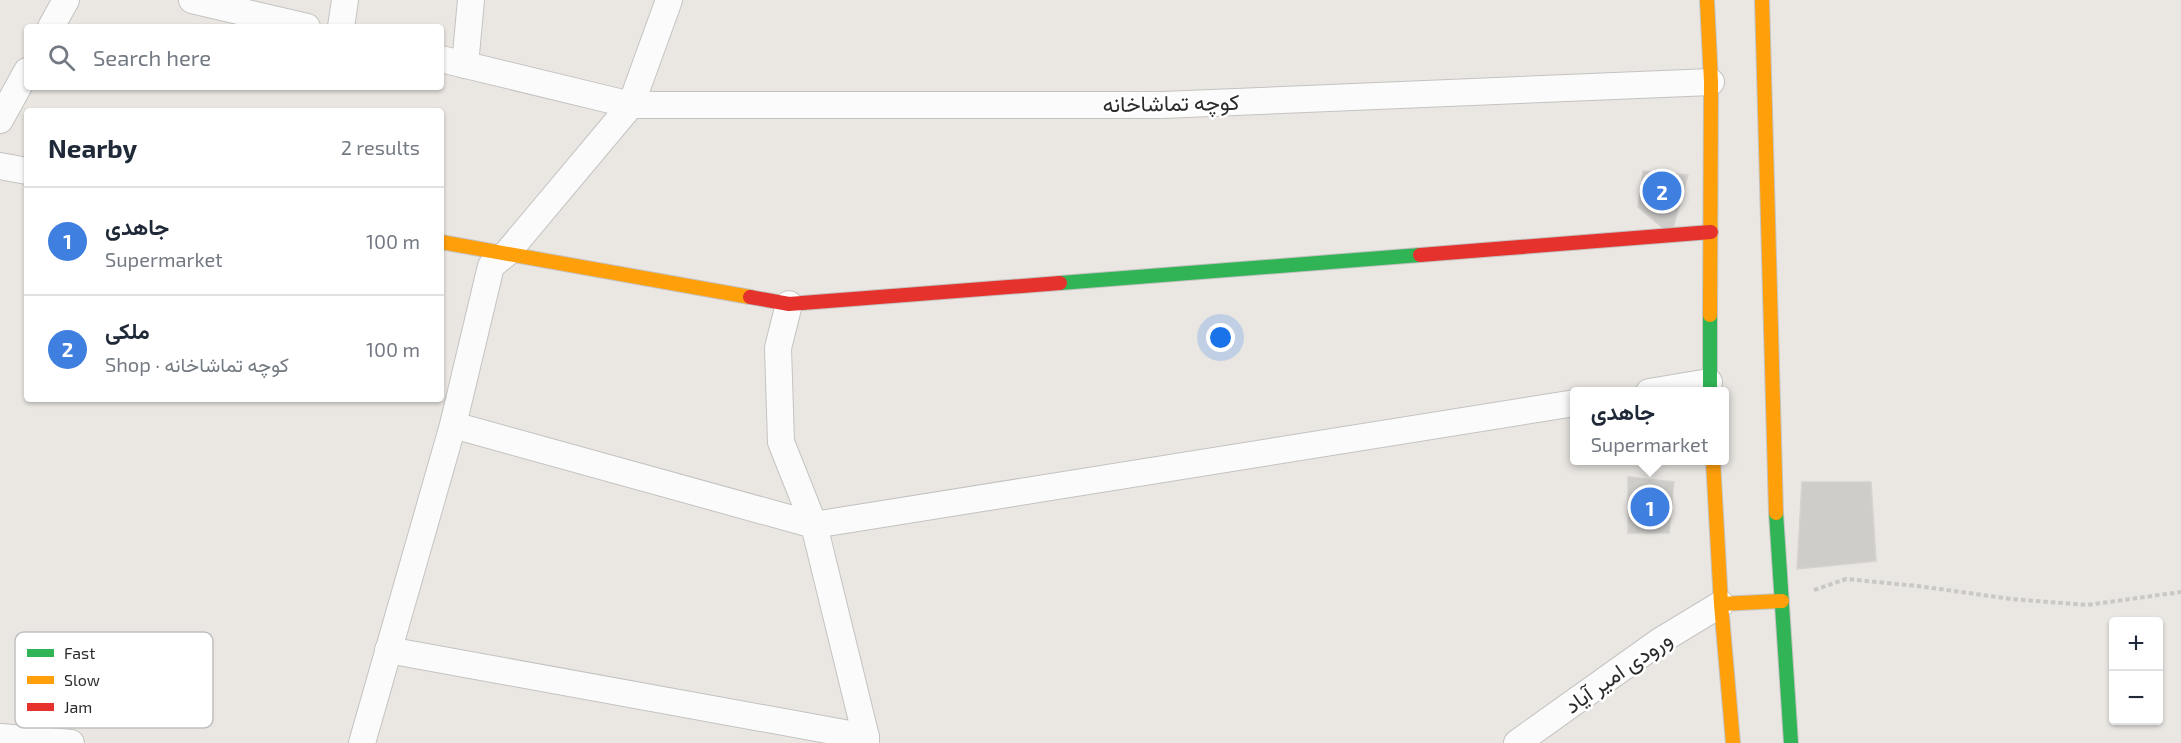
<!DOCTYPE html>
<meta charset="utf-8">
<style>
body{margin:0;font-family:"Exo 2",Vazirmatn,sans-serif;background:#f2f2f3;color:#1f2937}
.controls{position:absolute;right:18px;bottom:18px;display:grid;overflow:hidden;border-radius:6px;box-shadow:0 2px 4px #0004}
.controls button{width:54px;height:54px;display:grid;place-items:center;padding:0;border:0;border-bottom:2px solid #e0e1e3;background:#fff;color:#1f2937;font:30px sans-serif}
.you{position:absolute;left:1221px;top:338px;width:21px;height:21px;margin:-15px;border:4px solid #fff;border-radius:50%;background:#1a73e8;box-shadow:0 0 0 9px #1a73e833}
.badge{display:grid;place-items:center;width:39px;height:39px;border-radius:50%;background:#2563eb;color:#fff;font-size:20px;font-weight:700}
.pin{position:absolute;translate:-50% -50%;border:3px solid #fff;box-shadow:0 2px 6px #0006}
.popup{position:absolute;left:1570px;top:387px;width:159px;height:78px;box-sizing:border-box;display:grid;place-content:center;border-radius:6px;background:#fff;filter:drop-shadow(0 2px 4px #0005);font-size:20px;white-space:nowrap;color:#747a83}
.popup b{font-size:22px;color:#1f2937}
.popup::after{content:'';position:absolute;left:50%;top:100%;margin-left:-12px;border:12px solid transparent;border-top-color:#fff}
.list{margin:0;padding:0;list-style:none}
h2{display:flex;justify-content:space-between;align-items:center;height:78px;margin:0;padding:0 24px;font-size:26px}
h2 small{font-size:20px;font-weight:400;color:#747a83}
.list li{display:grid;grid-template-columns:39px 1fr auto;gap:18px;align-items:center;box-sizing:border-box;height:108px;padding:0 24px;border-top:2px solid #e0e1e3}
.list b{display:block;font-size:22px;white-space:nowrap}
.list p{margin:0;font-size:20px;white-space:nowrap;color:#747a83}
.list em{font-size:20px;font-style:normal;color:#747a83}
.icon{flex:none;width:33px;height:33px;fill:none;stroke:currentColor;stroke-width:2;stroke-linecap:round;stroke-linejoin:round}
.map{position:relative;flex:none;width:2181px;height:743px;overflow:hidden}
.search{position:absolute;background:#fff;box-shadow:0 2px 4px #0004;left:24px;top:24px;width:420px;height:66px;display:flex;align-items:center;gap:15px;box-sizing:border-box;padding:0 21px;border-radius:6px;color:#747a83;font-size:22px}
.panel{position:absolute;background:#fff;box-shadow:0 2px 4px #0004;left:24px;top:108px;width:420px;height:294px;border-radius:6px}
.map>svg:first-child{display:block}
</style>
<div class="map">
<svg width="2181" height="743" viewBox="0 0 2181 743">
<rect width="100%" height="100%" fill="#eae7e3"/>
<!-- building -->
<g fill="#cfcdca" stroke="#d5d2cf" stroke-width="1.5">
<polygon points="1643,171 1688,175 1671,235 1638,207"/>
<polygon points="1628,477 1674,482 1669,533 1628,533"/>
<polygon points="1802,482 1871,482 1876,561 1797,569"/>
</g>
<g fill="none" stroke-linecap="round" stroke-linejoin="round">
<!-- street casing -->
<g stroke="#c4c3c2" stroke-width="28">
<g id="street">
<polyline points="192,0 307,27"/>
<polyline points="51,27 66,0"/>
<polyline points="341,27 345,0"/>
<polyline points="441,59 631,105 1163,105 1711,82"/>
<polyline points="465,65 471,0"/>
<polyline points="0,120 27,71"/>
<polyline points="0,166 27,171"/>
<polyline points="789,304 778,348 781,442 814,525 1575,403"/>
<polyline points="1649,392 1709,382"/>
<polyline points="453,425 814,525 866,737 866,743"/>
<polyline points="388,650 866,737"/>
<polyline points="0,737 71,743"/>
<polyline points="362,743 453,425 491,266 507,253 631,105 669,0"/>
<polyline points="1517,743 1660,641 1721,604"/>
</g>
</g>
<!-- fast casing -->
<g stroke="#c4c3c2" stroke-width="16">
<g id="fast">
<polyline points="1060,283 1420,255"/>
<polyline points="1710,392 1710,315"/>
<polyline points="1776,513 1791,743"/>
</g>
</g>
<!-- slow casing -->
<g stroke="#c4c3c2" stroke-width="16">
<g id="slow">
<polyline points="1707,0 1711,82 1710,315"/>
<polyline points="1762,0 1776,513"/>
<polyline points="441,242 750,297"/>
<polyline points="1713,460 1721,604 1733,743"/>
<polyline points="1721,604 1782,601"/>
</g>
</g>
<!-- jam casing -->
<g stroke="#c4c3c2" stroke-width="16">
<g id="jam">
<polyline points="1420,255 1711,232"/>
<polyline points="750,297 789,304 1060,283"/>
</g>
</g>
<!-- path -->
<polyline stroke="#c8c8c7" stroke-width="4" stroke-dasharray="4.5 3" stroke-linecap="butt" points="1814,590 1846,579 1918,586 2011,599 2087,605 2181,592"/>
<!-- street -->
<use href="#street" stroke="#fcfbfb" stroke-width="26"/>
<!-- fast -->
<use href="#fast" stroke="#30b455" stroke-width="14"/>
<!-- slow -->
<use href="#slow" stroke="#ff9f0a" stroke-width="14"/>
<!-- jam -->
<use href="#jam" stroke="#e5322d" stroke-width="14"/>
</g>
<g text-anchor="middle" stroke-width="5" stroke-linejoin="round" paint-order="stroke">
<!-- street labels -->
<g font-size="22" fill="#2c2c2c" stroke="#fff">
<text transform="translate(1171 103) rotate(-1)" y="8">کوچه تماشاخانه</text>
<text transform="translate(1618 672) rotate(-35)" y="8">ورودی امیر آیاد</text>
</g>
</g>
<!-- legend -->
<rect x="15" y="632" width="198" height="96" rx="9" fill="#fff" stroke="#c0c0c0" stroke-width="1.5"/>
<rect x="27" y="649" width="27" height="8" fill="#30b455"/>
<rect x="27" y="676" width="27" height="8" fill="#ff9f0a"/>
<rect x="27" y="703" width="27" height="8" fill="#e5322d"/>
<g font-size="16" fill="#2c2c2c">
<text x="64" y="659">Fast</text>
<text x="64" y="686">Slow</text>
<text x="64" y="713">Jam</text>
</g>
</svg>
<div class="controls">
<button>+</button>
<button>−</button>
</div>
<div class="you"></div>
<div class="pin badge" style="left:1650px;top:507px;background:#3f7fe0">1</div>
<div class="popup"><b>جاهدی</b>Supermarket</div>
<div class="pin badge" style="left:1662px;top:191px;background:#3f7fe0">2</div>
<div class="search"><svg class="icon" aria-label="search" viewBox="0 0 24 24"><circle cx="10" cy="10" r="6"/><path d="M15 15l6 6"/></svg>Search here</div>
<section class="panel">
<h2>Nearby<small>2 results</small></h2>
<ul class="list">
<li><span class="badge" style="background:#3f7fe0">1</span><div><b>جاهدی</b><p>Supermarket</p></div><em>100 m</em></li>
<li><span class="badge" style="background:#3f7fe0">2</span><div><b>ملکی</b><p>Shop · کوچه تماشاخانه</p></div><em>100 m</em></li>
</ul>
</section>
</div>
